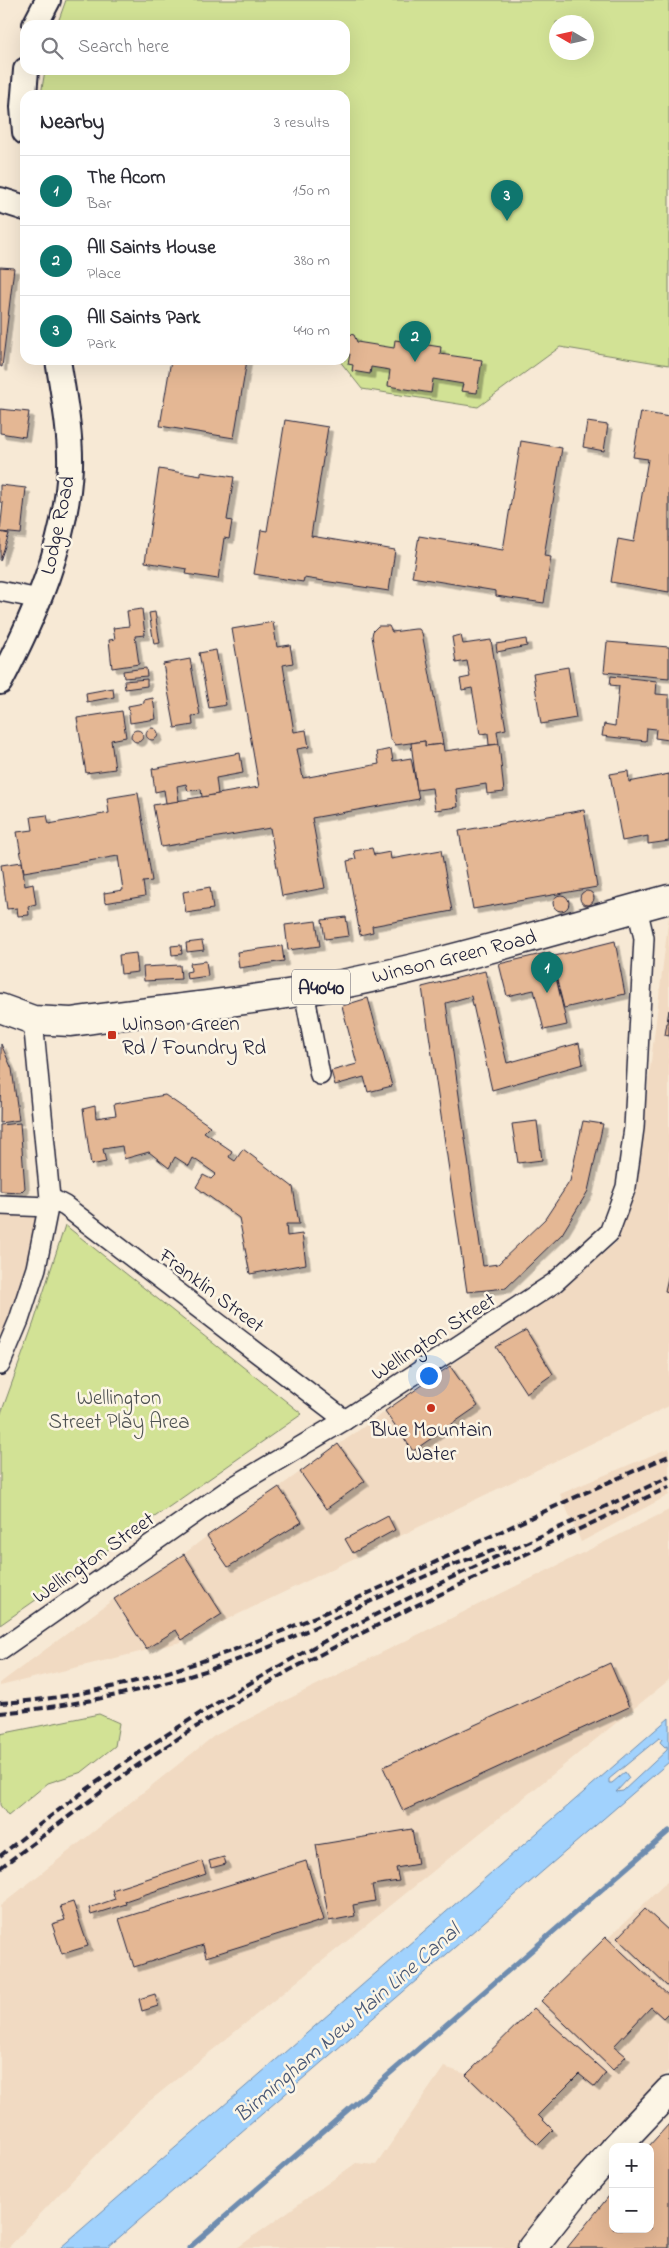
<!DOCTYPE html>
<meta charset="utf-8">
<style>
body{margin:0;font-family:"Indie Flower",sans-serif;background:#f7f7f7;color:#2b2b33}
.controls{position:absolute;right:15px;bottom:15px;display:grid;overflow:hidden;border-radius:10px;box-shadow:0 5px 20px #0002}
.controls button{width:45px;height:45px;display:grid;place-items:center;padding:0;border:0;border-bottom:1px solid #e1e1e2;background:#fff;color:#2b2b33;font:25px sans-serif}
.compass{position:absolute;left:549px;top:15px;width:45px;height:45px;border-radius:50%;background:#fff;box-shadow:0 5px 20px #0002;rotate:279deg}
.you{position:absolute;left:428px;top:1375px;width:18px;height:18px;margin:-12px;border:4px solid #fff;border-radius:50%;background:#1a73e8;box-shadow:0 0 0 8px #1a73e833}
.badge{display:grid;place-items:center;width:32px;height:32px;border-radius:50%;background:#0f766e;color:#fff;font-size:16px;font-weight:700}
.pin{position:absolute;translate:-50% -41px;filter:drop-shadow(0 1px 2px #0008)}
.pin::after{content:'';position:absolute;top:26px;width:18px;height:15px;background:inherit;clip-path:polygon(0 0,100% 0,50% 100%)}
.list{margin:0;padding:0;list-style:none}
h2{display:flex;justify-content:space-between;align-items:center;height:65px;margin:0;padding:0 20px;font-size:21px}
h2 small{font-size:16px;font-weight:400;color:#7c7c81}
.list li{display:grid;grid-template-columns:32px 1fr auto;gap:15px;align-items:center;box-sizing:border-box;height:70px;padding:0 20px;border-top:1px solid #e1e1e2}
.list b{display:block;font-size:19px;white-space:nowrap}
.list p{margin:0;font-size:16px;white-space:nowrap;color:#7c7c81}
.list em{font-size:16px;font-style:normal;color:#7c7c81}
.icon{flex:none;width:28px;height:28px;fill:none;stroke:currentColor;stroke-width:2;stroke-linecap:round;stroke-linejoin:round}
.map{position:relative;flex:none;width:669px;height:2248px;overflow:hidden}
.search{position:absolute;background:#fff;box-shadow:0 5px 20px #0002;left:20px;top:20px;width:330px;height:55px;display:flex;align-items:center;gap:12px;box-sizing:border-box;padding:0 18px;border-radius:15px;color:#7c7c81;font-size:19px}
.panel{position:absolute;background:#fff;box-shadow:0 5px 20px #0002;left:20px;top:90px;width:330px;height:275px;border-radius:15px}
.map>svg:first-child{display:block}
</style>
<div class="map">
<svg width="669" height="2248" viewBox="0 0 669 2248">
<defs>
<filter id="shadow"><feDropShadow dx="4.5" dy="4.5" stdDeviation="0" flood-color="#0004"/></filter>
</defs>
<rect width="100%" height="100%" fill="#f7e9d5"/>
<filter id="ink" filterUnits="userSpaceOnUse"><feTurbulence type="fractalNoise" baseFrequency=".02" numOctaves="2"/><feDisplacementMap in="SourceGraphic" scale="10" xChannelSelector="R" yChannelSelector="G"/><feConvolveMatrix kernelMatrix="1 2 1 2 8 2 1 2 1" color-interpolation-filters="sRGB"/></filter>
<g filter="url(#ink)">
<!-- built -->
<g fill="#f1dac2">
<polygon points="669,916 669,1406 181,1642 0,1686 0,1683 114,1599 184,1554 207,1536 279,1487 579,1274 617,1242 635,1190"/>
<polygon points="0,1211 40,1212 15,1316 0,1349"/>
<polygon points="669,1448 669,1495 581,1542 560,1494"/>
<polygon points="669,1510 669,1680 141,2108 8,2248 0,2248 0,1906 214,1736"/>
<polygon points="669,1880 669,2070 570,2177 517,2248 237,2248 356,2163 376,2165 444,2067 466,2074"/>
</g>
<!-- green -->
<g fill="#d2e295" stroke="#7a8268" fill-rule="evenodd">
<path d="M66,0H669V365L560,347L478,407L362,389L339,360H345V95H41L45,70H345V25H57ZM556,22H586V52H556Z"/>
<polygon points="65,1225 302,1414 0,1625 0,1416 34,1322"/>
<polygon points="99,1714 119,1723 115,1746 82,1772 48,1783 8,1816 0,1805 0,1734"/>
</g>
<!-- water -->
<path fill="#a1d2fd" stroke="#6e8caf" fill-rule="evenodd" d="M669,1718V1762L107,2248H60ZM659,1738L662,1739L660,1742L665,1747L667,1746V1750L623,1791L616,1792L629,1778L625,1772L612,1783H609V1779Z"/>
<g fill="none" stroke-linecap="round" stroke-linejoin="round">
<!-- stream -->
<polyline stroke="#6e8caf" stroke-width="5" points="189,2248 669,1831"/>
</g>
<!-- building -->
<g fill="#e4b794" stroke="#22223b" filter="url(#shadow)">
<polygon points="0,267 14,268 2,367 0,366"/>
<polygon points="346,333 354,335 357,342 394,348 395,340 441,347 440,354 482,360 477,393 461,391 463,384 433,379 431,393 388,386 390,370 371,367 370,374 352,371 353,365 348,364 350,354 345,353"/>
<polygon points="171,360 247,360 234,438 160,426"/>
<polygon points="0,409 29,412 25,437 0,433"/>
<polygon points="641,412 669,417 669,592 611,582 618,539 634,542 648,459 633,457"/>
<polygon points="285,420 328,427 311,536 395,550 389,591 304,578 303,582 254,574 261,530 267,531"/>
<polygon points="587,422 608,425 604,451 583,447"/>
<polygon points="521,441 562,448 544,556 551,557 544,603 496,596 496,591 412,577 419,536 503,550"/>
<polygon points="159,469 201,476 201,472 234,477 227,520 232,521 229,539 224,538 218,579 186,574 187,569 145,562"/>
<polygon points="0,485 26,488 21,534 0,532 3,503 0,502"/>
<polygon points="0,532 9,534 0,561"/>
<polygon points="142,609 145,635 135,636 139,664 112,668 109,640 115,639 113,628 129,626 127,611"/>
<polygon points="155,612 160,643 154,644 149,613"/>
<polygon points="273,622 277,647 290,645 293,663 283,665 294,732 306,730 309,747 297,749 303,778 379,764 377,752 391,749 393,761 411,758 419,799 312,818 325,888 282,896 270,828 161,847 153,805 259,787 232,629"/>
<polygon points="378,626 389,626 392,632 415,629 419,629 422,633 443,744 425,746 425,741 395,745 390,738 372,636 373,631"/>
<polygon points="461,635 463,644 491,640 506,729 497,731 499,744 489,745 488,733 480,734 472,688 462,690 460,679 470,677 467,661 456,663 452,637"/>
<polygon points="526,639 527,646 497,652 496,644"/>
<polygon points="607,642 669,647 669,678 604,672"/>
<polygon points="216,650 226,705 209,708 199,653"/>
<polygon points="190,659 200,715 192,716 193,725 175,728 163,664"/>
<polygon points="568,667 576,718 541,724 533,673"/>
<polygon points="146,668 147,676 124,678 123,671"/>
<polygon points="611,676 657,681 656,694 669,695 669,740 655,738 656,729 647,728 646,741 602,736 604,724 615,726 619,686 610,685"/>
<polygon points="147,679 147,686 125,689 124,681"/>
<polygon points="113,688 114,697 87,702 86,693"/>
<polygon points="153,698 156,719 130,723 128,706 144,703 144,700"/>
<polygon points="122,711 126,737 111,740 115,769 86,773 77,718"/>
<circle cx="152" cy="734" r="6"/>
<circle cx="137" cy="736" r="6"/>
<polygon points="425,741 425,746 443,744 444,751 499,744 504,792 487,794 486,784 456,789 458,807 435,810 432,788 417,790 411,743"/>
<polygon points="240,753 243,773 216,778 218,794 202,797 201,789 188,791 186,784 177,786 179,801 166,803 164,790 155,792 152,769"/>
<polygon points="628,771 629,782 669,774 669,841 648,844 648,836 622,841 610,774"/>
<polygon points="138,793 152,881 143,882 145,896 105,903 104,893 123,890 118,856 24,872 17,832 33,830 31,817 47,815 49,824 109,813 107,798"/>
<polygon points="584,810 597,887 473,909 459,831"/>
<polygon points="372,848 374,855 390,852 391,859 441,850 452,911 372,926 373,932 360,935 347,861 356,859 354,851"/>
<polygon points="22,862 25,886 33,884 36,904 28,906 29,915 18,916 17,908 7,909 1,865"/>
<polygon points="210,887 213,909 186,913 183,892"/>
<circle cx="587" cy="898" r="7"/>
<circle cx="561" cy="903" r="8"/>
<polygon points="346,917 349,936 325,939 322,920"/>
<polygon points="316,921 320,946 288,950 285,925"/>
<polygon points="202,941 204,950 187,952 186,943"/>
<polygon points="615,941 625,994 564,1008 551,957"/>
<polygon points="181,945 182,954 172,955 171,946"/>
<polygon points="282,946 284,961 239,968 237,952"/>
<polygon points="550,952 567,1025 544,1030 534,990 507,996 499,964"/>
<polygon points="136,953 138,972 121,974 119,955"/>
<polygon points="206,961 208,976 187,979 186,972 191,971 190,963"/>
<polygon points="180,965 181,979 144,981 143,967"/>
<polygon points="485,971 507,1063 579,1043 583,1064 492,1090 471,996 446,1003 483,1266 498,1264 545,1219 570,1181 583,1121 603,1124 588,1191 562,1234 506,1288 467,1292 422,987"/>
<polygon points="368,998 392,1086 368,1092 364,1077 335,1085 331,1071 357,1064 342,1006"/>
<polygon points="669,1010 669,1036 665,1035"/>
<polygon points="1,1044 12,1069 19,1120 0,1123"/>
<polygon points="165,1095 210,1126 204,1132 232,1151 229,1157 235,1161 243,1149 293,1187 299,1224 286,1224 287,1236 302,1234 306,1264 250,1274 239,1218 196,1187 203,1175 211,1179 216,1174 193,1158 189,1166 175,1157 169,1168 149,1152 124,1159 122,1146 103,1149 106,1162 91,1165 83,1109 95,1106 96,1118 116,1115 114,1104"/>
<polygon points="537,1121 542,1160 518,1163 512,1124"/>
<polygon points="20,1123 25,1188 21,1192 0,1191 0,1125"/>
<polygon points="669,1273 669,1292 665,1291"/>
<polygon points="526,1330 553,1374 526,1393 496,1347"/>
<polygon points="450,1366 478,1406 413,1451 385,1411"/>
<polygon points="338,1444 365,1481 326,1509 300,1472"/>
<polygon points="279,1487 302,1522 228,1567 207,1536"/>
<polygon points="388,1516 395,1530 353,1553 345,1539"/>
<polygon points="184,1554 222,1614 182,1640 176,1630 146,1649 114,1599"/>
<polygon points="610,1663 629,1707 403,1811 383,1767"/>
<polygon points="412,1829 418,1864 396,1868 399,1881 372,1885 375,1901 353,1905 355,1916 329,1921 316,1845"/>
<polygon points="224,1857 226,1864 211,1868 209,1861"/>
<polygon points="202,1861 206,1874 125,1901 126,1904 91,1915 89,1908 115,1899 112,1890"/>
<polygon points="306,1861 324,1920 206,1957 203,1945 134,1967 119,1919"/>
<polygon points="73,1902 88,1946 62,1954 52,1924 65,1920 60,1906"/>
<polygon points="645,1909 669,1931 669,1988 617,1938"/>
<polygon points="606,1937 669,1996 669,2012 663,2018 651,2007 614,2046 626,2056 613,2070 541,2001"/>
<polygon points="155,1994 158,2006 142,2011 139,1999"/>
<polygon points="534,2008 606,2073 595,2087 579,2074 538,2115 553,2130 538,2145 466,2075"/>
<polygon points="669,2124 669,2248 567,2248 613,2191 613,2229 650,2229 650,2147 648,2147"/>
</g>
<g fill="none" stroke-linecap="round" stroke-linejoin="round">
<!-- minor casing -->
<g stroke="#22223b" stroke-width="22">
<g id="minor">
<polyline points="0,591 39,599"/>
<polyline points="304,991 320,1075"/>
<polyline points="50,1198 65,1206 345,1420"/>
<polyline points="0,1205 49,1207"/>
<polyline points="0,1365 19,1320 36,1268 50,1198 33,1020"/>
<polyline points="0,1650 231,1488 345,1420 554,1283 609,1233 626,1187 634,1128 644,938 637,908"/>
</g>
</g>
<!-- tertiary casing -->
<g stroke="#22223b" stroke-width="28">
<g id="tertiary">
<polyline points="35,25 48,0"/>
<polyline points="25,132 23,107 26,70"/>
<polyline points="0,200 25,208"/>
<path d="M0,682C35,615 67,542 70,466C71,434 63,392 58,360"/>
</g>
</g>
<!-- secondary casing -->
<g stroke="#22223b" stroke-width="31">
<g id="secondary">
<polyline points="616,2147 669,2091"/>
<polyline points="532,2248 573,2196 613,2151"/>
</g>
</g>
<!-- primary casing -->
<g stroke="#22223b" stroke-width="31">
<path id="primary" d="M0,1008L33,1020L71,1022C149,1011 228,1004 305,991C426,970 550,931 669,899"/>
</g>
<!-- minor -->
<use href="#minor" stroke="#fcf5e5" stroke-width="19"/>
<!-- tertiary -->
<use href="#tertiary" stroke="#fcf5e5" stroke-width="24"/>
<!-- secondary -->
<use href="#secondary" stroke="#fcf5e5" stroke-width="28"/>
<!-- primary -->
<use href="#primary" stroke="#fcf5e5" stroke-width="28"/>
<!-- rail -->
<g stroke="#22223b" stroke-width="4" stroke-dasharray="8 4" stroke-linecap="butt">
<path d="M0,1703C127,1696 245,1649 360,1597C463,1550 565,1500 669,1456"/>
<path d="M0,1713C84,1705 167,1687 247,1656C311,1631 373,1599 437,1571C460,1562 484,1554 508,1545"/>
<path d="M0,1856C109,1767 229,1691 353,1626C457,1573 564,1526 669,1477"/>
<polyline points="0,1868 132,1769 191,1730 290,1670 411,1608 669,1487"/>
</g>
</g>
</g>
<!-- markers -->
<g fill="#c8321e" stroke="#fcf5e5" stroke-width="2">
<rect x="107" y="1030" width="10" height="10" rx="2.5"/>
<circle cx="431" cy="1408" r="5"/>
</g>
<g text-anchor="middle" stroke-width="5" stroke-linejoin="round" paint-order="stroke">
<!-- shield labels -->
<rect fill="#fcf5e5" stroke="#63616e" stroke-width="1" x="292" y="969.5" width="58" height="35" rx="4"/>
<g font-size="20" font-weight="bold" fill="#22223b">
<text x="321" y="994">A4040</text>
</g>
<!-- street labels -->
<g font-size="21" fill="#22223b" stroke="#fcf5e5">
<text transform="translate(57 525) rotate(-78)" y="7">Lodge Road</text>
<text transform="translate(454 956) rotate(-14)" y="7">Winson Green Road</text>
<text transform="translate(212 1290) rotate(37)" y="7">Franklin Street</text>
<text transform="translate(433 1336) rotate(-33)" y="7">Wellington Street</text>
<text transform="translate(93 1557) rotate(-35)" y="7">Wellington Street</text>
</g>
<!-- poi labels -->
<g font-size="21" fill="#22223b" stroke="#fcf5e5" text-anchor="start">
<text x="122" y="1030">Winson Green<tspan x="122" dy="24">Rd / Foundry Rd</tspan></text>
<text x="431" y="1436" text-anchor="middle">Blue Mountain<tspan x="431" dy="24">Water</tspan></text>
</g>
<!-- park labels -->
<g font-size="21" fill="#4e5252" stroke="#fcf5e5">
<text x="119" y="1404">Wellington<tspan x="119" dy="24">Street Play Area</tspan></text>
</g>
<!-- water labels -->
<g font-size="22" font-style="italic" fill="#485775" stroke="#fcf5e5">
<text transform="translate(346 2022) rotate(-41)" y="8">Birmingham New Main Line Canal</text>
</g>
</g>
</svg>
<div class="controls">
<button>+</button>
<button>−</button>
</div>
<svg class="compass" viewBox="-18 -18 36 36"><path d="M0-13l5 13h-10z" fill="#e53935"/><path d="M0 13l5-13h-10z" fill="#7c7c81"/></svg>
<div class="you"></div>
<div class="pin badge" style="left:547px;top:993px">1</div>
<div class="pin badge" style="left:415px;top:362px">2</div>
<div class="pin badge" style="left:507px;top:221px">3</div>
<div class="search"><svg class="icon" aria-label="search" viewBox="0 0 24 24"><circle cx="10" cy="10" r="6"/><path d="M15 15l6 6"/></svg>Search here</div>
<section class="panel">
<h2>Nearby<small>3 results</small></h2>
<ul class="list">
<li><span class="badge">1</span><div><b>The Acorn</b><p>Bar</p></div><em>150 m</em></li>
<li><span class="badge">2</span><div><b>All Saints House</b><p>Place</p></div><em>380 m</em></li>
<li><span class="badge">3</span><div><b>All Saints Park</b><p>Park</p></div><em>440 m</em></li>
</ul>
</section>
</div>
